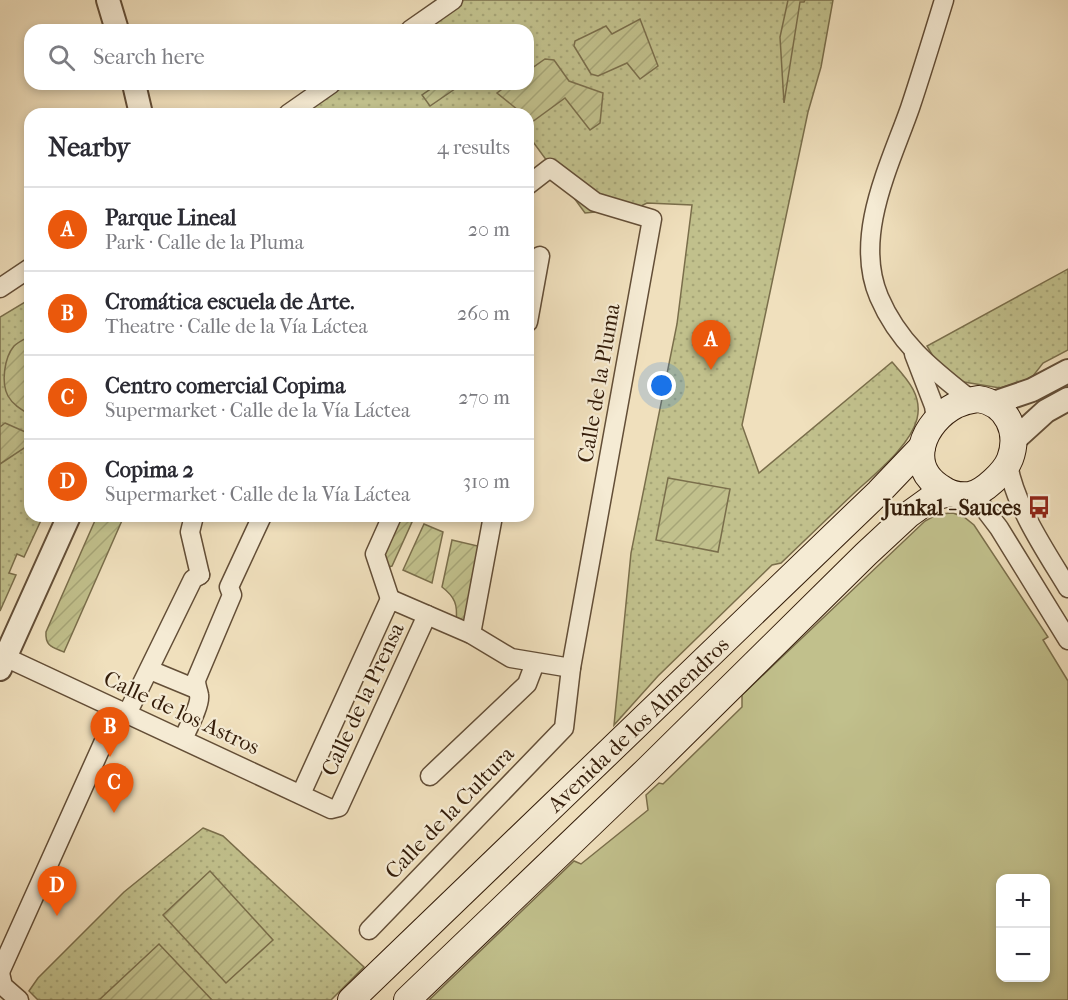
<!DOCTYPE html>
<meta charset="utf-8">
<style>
body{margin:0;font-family:"IM FELL French Canon",serif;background:#f2f2f3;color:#2b2b33}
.controls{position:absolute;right:18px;bottom:18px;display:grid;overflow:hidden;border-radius:12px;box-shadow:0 3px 9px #0003}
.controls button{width:54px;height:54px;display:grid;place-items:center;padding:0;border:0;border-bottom:2px solid #e1e1e2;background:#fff;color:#2b2b33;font:30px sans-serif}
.you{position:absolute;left:662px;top:386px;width:21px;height:21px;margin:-15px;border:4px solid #fff;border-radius:50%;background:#1a73e8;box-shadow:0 0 0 9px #1a73e833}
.badge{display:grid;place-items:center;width:39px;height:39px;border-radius:50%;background:#ea580c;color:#fff;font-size:20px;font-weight:700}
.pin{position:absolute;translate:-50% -50px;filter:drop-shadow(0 2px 3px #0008)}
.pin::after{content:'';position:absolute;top:32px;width:21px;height:18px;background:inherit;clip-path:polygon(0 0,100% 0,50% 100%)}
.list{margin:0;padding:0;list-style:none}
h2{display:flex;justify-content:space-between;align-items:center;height:78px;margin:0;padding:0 24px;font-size:26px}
h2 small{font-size:20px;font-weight:400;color:#7c7c81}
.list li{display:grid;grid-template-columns:39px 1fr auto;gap:18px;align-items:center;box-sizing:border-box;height:84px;padding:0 24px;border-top:2px solid #e1e1e2}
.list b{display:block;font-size:22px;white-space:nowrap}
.list p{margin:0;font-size:20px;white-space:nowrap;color:#7c7c81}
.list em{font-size:20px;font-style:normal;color:#7c7c81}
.icon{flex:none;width:33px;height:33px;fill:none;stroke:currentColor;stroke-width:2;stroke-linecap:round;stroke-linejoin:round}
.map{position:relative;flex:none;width:1068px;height:1000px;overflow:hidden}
.search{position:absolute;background:#fff;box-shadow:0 3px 9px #0003;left:24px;top:24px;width:510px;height:66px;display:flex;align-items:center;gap:15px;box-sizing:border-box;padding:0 21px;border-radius:18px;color:#7c7c81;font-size:22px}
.panel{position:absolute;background:#fff;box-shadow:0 3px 9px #0003;left:24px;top:108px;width:510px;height:414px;border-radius:18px}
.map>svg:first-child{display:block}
</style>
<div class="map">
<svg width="1068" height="1000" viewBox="0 0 1068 1000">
<defs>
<pattern id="grass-dots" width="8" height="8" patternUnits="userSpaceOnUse" patternTransform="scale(1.5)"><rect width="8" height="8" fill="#c1c08c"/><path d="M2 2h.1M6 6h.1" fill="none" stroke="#a6a577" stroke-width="1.8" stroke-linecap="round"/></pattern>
<pattern id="garden-furrows" width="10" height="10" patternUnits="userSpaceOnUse" patternTransform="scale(1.5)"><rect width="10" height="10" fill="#c1c08c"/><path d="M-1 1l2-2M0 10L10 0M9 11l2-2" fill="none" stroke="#a6a577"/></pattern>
</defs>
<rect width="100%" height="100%" fill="#f0e0bd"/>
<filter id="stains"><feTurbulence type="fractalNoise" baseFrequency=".00333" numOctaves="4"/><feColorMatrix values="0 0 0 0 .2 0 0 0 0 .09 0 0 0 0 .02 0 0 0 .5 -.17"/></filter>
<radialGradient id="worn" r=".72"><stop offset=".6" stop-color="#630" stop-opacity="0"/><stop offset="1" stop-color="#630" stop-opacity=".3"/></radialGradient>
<!-- grass -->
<g fill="url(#grass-dots)" stroke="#7a6e4b" stroke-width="1.5">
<path d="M463,0H833L821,67L808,112L742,425L759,473L892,362C906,378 923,395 917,419C910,447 872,476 851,496C828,518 804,541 781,563L772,565L658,676L614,725L631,553L677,324L692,205L647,203L637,208L585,213L528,135V114H302L344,84H528V30H421Z"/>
<polygon points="1068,269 1068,350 1043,363 1033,376 1026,380 1000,388 964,382 937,363 927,346"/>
<polygon points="30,299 30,516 43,516 24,557 17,554 9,573 16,575 0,611 0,317"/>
<polygon points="203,828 223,836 364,967 331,1000 38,1000 29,991 38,978 124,892"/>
</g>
<!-- garden -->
<g fill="url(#garden-furrows)" stroke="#7a6e4b" stroke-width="1.5">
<polygon points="788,0 805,0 804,2 800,2 784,103 780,37"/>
<polygon points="640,19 658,66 640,79 627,63 598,76 591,74 574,46 575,41 606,26 612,34"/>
<polygon points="545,59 554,60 569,81 603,93 600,123 590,130 565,98 532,122 528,118 528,114 523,114 497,93 509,84 528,84 528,71"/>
<polygon points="438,84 462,84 430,106 422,95"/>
<path d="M30,336V415C22,410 13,405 8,396C1,383 4,358 14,346C18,342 25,339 30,336Z"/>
<polygon points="5,423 30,434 30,444 0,464 0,427"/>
<polygon points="668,478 730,489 718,552 656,540"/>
<path d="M97,516H124L64,652C52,647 45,646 46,632Z"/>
<polygon points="399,516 412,522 392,566 384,568 379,553"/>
<polygon points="424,524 443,532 432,583 403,570"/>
<path d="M452,540L482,547L467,623L456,621C458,605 455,597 442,587Z"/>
<polygon points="210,871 273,940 226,983 163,915"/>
<polygon points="159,944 212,1000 99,1000"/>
</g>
<!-- pitch -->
<path fill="#c1c08c" stroke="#7a6e4b" stroke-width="1.5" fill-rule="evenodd" d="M953,513L964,517L974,525L1048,637L1043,640L1068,681V1000H429L574,861L581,864L648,810L646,795L659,783L663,784L742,707V695L925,521L938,514ZM1000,878H1046V978H1000Z"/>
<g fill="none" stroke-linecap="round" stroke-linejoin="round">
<!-- minor casing -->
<g stroke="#634e37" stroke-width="21">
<g id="minor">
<path d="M944,0C933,36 922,72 910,108C890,165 853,236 879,297C899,344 932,369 971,400"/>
<polyline points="410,30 453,0"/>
<polyline points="288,114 331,84"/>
<polyline points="0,288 30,268"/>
<polyline points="528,322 540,256"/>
<polyline points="914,354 934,406 936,420"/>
<path d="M1008,465C1016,508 1045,550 1068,588"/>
<polyline points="970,495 980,503 999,528 1068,640"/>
<polyline points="194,516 190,532 200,575"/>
<polyline points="390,599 375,554 392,516"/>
<polyline points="427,615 471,634 511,658 571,668"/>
<polyline points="471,634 493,516"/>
<polyline points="5,657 331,809 339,807 427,615 390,599 301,794"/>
<polyline points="150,670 196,689"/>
<polyline points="127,714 193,579 200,575"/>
<path d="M183,739C187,730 201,704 199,695C198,689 196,687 196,680L232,595L229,587L262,516"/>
<polyline points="430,776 527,684 535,663"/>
<polyline points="369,930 564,728 571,668 652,219 595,202 550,168 528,185"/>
<polyline points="0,972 118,710"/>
<polyline points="0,973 3,986 19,1000"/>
</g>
</g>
<!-- tertiary casing -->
<g stroke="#634e37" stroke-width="26">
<g id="tertiary">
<polyline points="108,0 117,30"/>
<polyline points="134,84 141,114"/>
<polyline points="994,403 1032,390 1068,371"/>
<polyline points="1013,441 1046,411 1068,399"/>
<polyline points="0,669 69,516"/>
</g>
</g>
<!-- secondary casing -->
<g stroke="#341d0a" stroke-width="28">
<g id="secondary">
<path d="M978,399C1007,403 1020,432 1010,459C1005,472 984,492 970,495C961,496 950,494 943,489C904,467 923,422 956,405C963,402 971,400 978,399Z"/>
<path id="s1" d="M351,1000L879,492L922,447"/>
<polyline points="407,1000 648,769 866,554 908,515 933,497 950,493"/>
</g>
</g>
<!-- minor -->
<use href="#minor" stroke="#f5ebd4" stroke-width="18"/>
<!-- tertiary -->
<use href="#tertiary" stroke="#f5ebd4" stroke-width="22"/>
<!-- secondary -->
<use href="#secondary" stroke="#f5ebd4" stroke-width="26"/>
</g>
<!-- icons -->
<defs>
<g id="bus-bare" transform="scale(1.8)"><path d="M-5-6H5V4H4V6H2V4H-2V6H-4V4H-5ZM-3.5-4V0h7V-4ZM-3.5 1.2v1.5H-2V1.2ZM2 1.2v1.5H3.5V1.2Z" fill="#8f2418" stroke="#f5ebd4" stroke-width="2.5" paint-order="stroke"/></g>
</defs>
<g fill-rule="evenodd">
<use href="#bus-bare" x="1039" y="507"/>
</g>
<g text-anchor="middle" stroke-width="4.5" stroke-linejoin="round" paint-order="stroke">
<!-- street labels -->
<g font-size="22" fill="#341d0a" stroke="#f5ebd4">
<text transform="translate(598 383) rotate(-80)" y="8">Calle de la Pluma</text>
<text transform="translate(362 699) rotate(-65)" y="8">Calle de la Prensa</text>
<text transform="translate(182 712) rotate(25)" y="8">Calle de los Astros</text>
<text dy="8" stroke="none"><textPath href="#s1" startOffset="398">Avenida de los Almendros</textPath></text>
<text transform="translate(449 812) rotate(-46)" y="8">Calle de la Cultura</text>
</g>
<!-- poi labels -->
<g font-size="22" font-weight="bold" fill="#341d0a" stroke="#f5ebd4" text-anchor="end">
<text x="1021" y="515">Junkal - Sauces</text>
</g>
</g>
<rect width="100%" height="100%" filter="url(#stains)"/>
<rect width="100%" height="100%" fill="url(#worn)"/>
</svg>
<div class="controls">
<button>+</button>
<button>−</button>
</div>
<div class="you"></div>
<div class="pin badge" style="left:711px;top:370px">A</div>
<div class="pin badge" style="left:110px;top:757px">B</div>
<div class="pin badge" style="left:114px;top:813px">C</div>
<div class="pin badge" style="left:57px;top:916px">D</div>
<div class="search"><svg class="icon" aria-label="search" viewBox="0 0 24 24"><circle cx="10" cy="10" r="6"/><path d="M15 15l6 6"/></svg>Search here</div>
<section class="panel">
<h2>Nearby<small>4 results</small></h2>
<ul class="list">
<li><span class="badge">A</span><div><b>Parque Lineal</b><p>Park · Calle de la Pluma</p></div><em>20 m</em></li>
<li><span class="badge">B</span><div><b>Cromática escuela de Arte.</b><p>Theatre · Calle de la Vía Láctea</p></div><em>260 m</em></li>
<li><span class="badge">C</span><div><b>Centro comercial Copima</b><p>Supermarket · Calle de la Vía Láctea</p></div><em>270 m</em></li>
<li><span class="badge">D</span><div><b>Copima 2</b><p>Supermarket · Calle de la Vía Láctea</p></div><em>310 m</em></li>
</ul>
</section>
</div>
